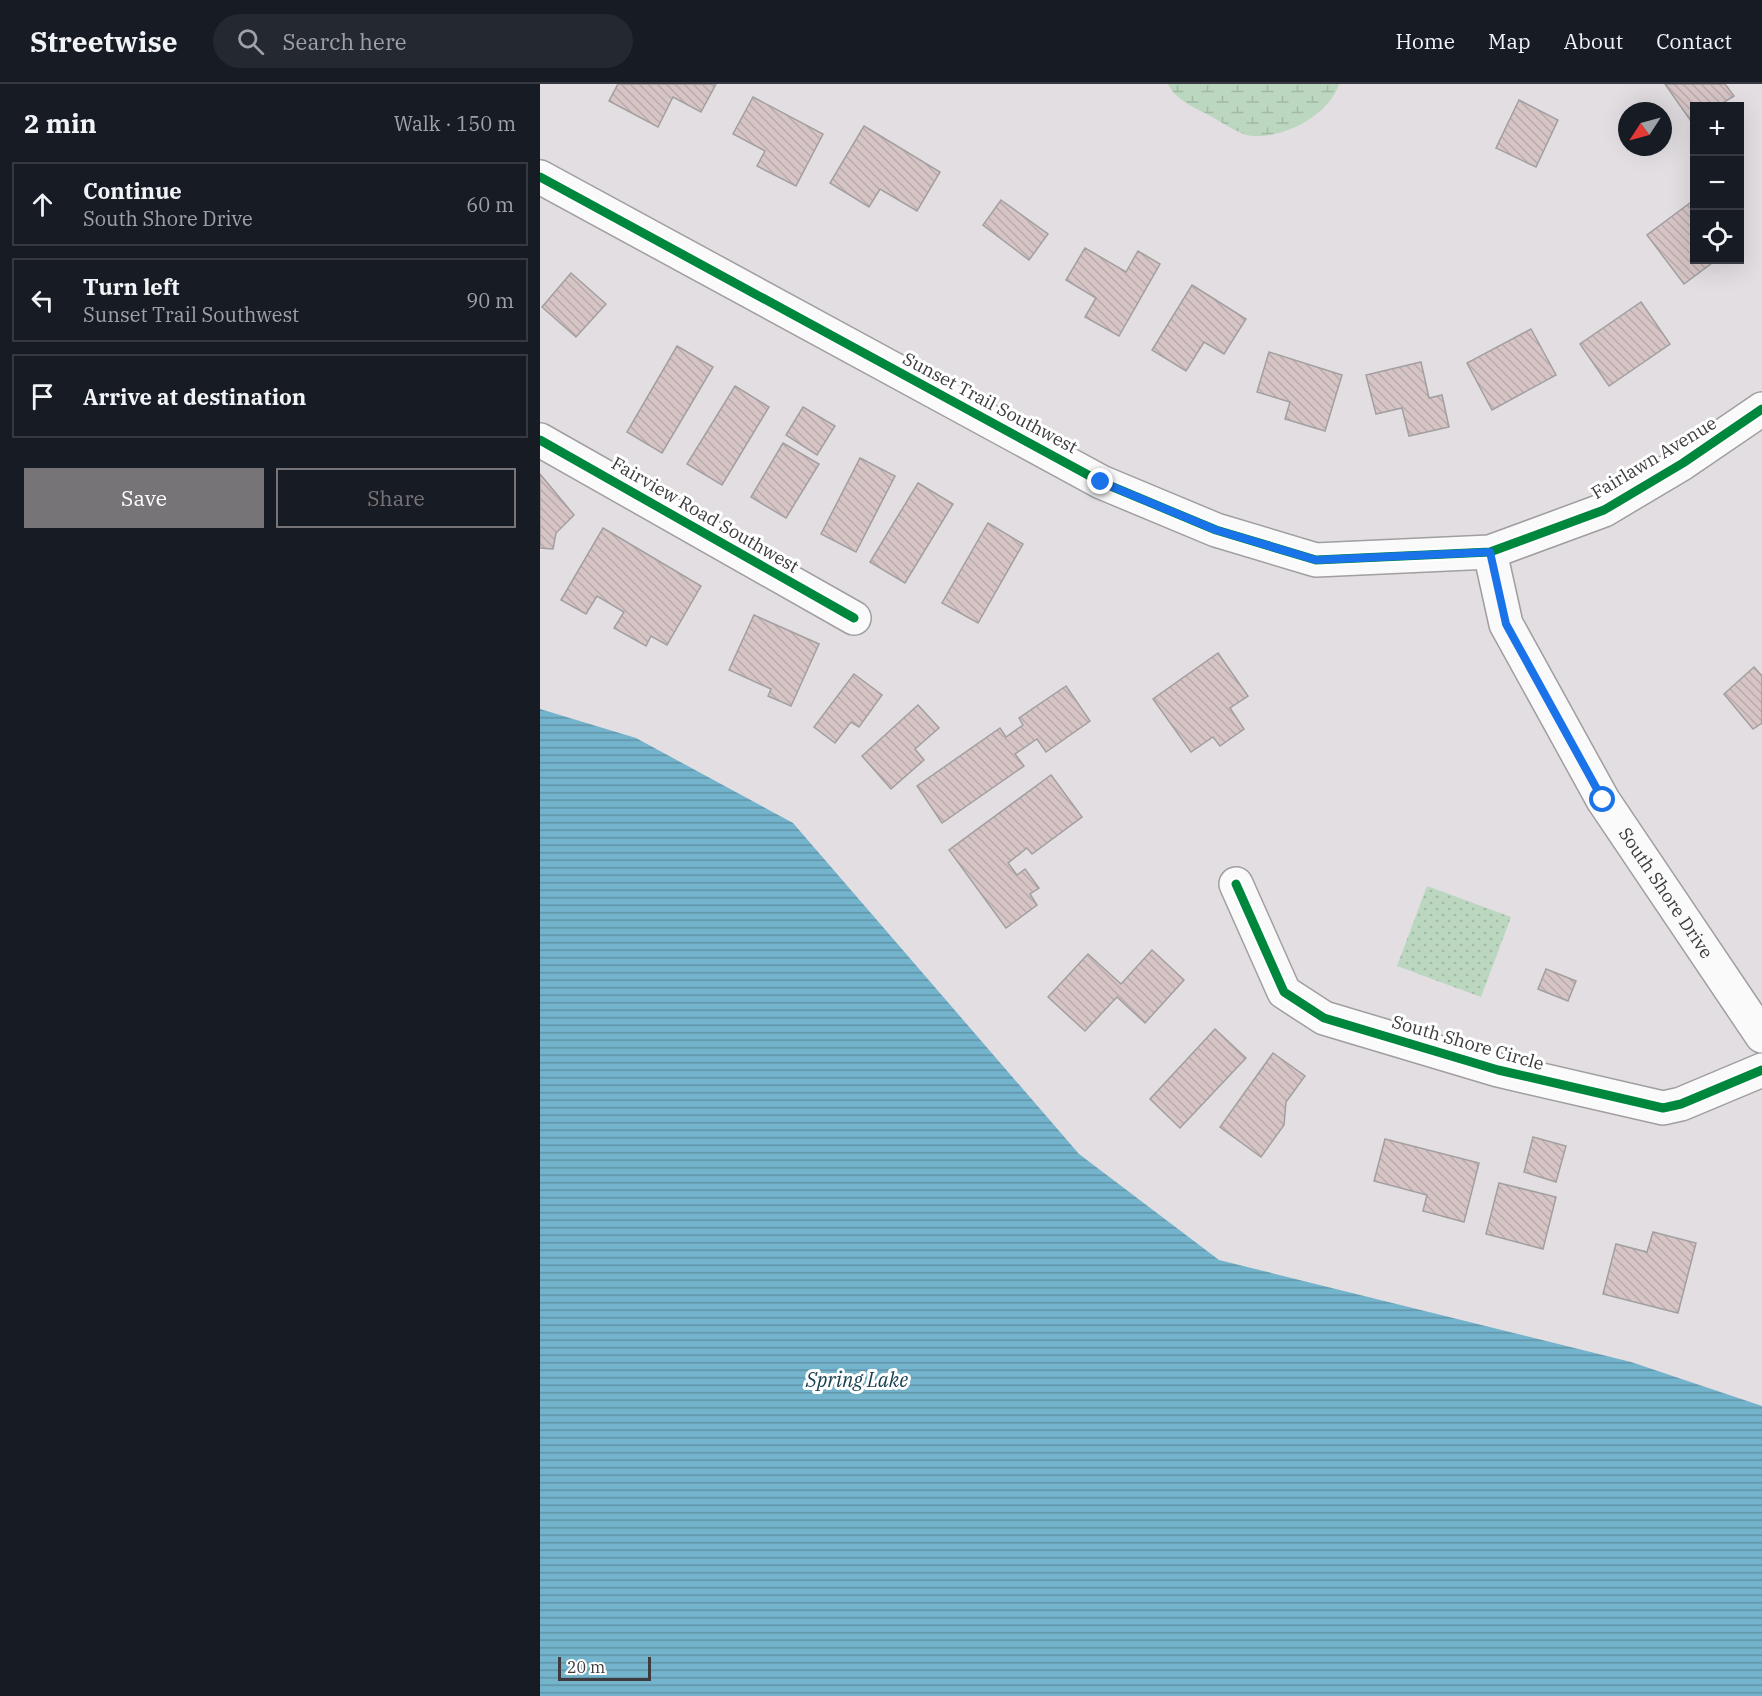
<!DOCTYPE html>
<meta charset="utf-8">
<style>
body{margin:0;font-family:"IBM Plex Serif",serif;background:#242831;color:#f1f3f6}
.controls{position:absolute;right:18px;top:18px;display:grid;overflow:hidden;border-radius:0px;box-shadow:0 6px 24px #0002}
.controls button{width:54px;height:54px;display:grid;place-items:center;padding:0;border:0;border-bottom:2px solid #363941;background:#171b24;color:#f1f3f6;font:30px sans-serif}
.compass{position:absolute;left:1078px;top:18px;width:54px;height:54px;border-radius:50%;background:#171b24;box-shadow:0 6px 24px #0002;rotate:234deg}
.scale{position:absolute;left:18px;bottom:15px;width:93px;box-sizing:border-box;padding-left:6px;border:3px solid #3d3b3d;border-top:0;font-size:16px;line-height:21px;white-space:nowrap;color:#3d3b3d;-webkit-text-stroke:4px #fff;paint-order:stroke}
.stop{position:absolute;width:18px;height:18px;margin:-14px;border:4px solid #1a73e8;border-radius:50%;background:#fff}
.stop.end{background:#1a73e8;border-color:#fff;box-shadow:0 2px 6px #0008}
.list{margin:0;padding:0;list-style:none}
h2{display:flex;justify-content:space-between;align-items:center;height:78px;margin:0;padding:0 24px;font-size:26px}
h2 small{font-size:20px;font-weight:400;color:#9ea1a6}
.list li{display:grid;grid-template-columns:39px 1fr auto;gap:18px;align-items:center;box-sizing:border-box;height:84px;margin:0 12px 12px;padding:0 12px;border:2px solid #363941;border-radius:0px}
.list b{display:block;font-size:22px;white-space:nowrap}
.list p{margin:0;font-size:20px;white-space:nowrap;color:#9ea1a6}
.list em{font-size:20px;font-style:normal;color:#9ea1a6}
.actions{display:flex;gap:12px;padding:18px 24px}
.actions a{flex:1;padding:14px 0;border:2px solid #777477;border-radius:0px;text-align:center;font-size:21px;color:#777477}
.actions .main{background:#777477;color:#fff}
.icon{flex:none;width:33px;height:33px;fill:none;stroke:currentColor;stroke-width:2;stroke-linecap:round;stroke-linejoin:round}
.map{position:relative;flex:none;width:1222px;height:1612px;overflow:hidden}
header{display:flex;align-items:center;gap:36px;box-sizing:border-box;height:84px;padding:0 30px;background:#171b24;border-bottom:2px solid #363941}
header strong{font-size:28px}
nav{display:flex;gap:33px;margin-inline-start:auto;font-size:21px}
.search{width:420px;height:54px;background:#242831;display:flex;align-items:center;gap:15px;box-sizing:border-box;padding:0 21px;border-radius:33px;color:#9ea1a6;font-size:22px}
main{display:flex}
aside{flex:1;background:#171b24}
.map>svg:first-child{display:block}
</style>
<header>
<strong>Streetwise</strong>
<div class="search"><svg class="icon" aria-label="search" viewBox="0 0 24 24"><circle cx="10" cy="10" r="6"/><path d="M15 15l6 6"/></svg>Search here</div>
<nav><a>Home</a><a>Map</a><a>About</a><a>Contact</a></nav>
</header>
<main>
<aside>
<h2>2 min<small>Walk · 150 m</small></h2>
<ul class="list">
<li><svg class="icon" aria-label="ahead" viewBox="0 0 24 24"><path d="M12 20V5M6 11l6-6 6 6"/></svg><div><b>Continue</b><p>South Shore Drive</p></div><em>60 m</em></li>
<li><svg class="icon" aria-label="left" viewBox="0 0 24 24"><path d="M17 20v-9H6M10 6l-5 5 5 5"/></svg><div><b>Turn left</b><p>Sunset Trail Southwest</p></div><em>90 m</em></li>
<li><svg class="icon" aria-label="arrive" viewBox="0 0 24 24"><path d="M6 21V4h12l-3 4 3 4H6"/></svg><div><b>Arrive at destination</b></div></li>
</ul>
<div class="actions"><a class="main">Save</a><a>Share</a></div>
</aside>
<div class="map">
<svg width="1222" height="1612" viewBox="0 0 1222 1612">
<defs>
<pattern id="wetland-marsh" width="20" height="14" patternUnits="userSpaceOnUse" patternTransform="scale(1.5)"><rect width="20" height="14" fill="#bbd7bf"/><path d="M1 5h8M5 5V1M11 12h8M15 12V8" fill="none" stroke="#a2b9a5"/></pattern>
<pattern id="park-dots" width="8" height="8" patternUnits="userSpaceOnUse" patternTransform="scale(1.5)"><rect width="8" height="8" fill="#bbd7bf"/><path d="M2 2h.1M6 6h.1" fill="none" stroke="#a2b9a5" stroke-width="1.8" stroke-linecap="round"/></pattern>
<pattern id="water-rules" width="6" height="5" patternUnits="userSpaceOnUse" patternTransform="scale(1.5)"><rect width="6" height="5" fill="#73b3cc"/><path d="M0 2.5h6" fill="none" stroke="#6093a7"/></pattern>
<pattern id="building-back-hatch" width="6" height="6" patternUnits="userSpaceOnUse" patternTransform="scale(1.5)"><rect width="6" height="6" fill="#d7c5c6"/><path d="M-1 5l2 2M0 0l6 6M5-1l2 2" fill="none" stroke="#b9aaab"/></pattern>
</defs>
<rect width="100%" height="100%" fill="#e2dee2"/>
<!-- wetland -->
<path fill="url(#wetland-marsh)" d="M628,0H799C789,31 745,54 713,52C699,51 680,37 667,30C654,24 634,14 628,0Z"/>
<!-- park -->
<polygon fill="url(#park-dots)" points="887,802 971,833 941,913 857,882"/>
<!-- water -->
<polygon fill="url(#water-rules)" points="0,625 96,654 253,739 539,1070 679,1176 1091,1278 1222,1322 1222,1612 0,1612"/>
<!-- building -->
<g fill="url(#building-back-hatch)" stroke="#a29fa1" stroke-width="1.5">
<polygon points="78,0 176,0 161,28 133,13 118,43 69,17"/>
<polygon points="1125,0 1185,0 1194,12 1178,22 1154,22 1153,40"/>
<polygon points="213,13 283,50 256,102 217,82 225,67 193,50"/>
<polygon points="979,16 1018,36 996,83 956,64"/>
<polygon points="324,42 400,88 377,127 340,105 329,123 290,99"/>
<polygon points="461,116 508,150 489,176 443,141"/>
<polygon points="1154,116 1154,176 1176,176 1144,200 1107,151"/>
<polygon points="545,164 586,188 598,167 620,180 579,252 545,233 556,214 526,196"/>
<polygon points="31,189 66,220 36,253 2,223"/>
<polygon points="652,201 706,235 684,270 664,258 646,287 612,266"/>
<polygon points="1101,218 1130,260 1069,302 1040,260"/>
<polygon points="991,245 1016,291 952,326 927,279"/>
<polygon points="137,262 173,283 122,369 87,348"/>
<polygon points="729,268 802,291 785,347 745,335 750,318 717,308"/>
<polygon points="881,278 889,314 902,311 909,343 869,352 862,324 836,330 826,291"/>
<polygon points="195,302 229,323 182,401 147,380"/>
<polygon points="263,323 295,342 277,371 246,351"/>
<polygon points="243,359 279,380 246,434 211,413"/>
<polygon points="320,374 355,392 316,468 281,450"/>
<polygon points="0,390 34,431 16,449 13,465 0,464"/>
<polygon points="378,399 413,420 365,499 330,478"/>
<polygon points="448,439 483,460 438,539 402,519"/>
<polygon points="63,444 161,502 127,561 111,552 106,562 74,544 84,528 57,512 46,530 21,516"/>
<polygon points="214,531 279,560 251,622 228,612 231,605 189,586"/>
<polygon points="678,569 708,612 690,624 704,645 680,662 673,653 651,668 613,615"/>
<polygon points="1214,583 1222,592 1222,639 1213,645 1184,610"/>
<polygon points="314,590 342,611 319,643 311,638 295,659 274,643"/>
<polygon points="526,602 550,637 506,668 497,655 475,670 484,682 402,739 377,702 460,644 466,653 483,641 479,634"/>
<polygon points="378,621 399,644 375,665 384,676 351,705 322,672"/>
<polygon points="511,691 542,733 492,770 487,764 468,779 477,791 485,785 499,804 490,810 497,821 466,844 409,766"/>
<polygon points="612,866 644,896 605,939 577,913 545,947 508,913 548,870 581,900"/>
<polygon points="1006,885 1036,897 1028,917 998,905"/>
<polygon points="675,945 706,974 640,1044 610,1015"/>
<polygon points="733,969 765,992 746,1018 744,1041 721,1073 680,1043"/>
<polygon points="993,1053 1026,1062 1016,1098 984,1088"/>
<polygon points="845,1055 939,1079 924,1138 883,1127 887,1111 834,1097"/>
<polygon points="959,1099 1016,1113 1003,1165 946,1150"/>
<polygon points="1113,1148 1156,1159 1138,1229 1063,1210 1076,1160 1107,1168"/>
</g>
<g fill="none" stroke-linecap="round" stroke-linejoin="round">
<!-- minor casing -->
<g stroke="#a09ea0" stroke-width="36">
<g id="minor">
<polyline points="0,356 314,534"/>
<path id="s1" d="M950,468L966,540L1063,716L1222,952"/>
<polyline points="696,800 744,908 784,934 958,986 1123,1024 1141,1020 1222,986"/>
</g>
</g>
<!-- tertiary casing -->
<g stroke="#a09ea0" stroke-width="36">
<polyline id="tertiary" points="0,93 561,398 676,446 776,476 950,468 1064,426 1143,379 1222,325"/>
</g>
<!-- minor -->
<use href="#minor" stroke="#fbfafb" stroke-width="33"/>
<!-- tertiary -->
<use href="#tertiary" stroke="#fbfafb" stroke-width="33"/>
<!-- cycleway casing -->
<g stroke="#fff" stroke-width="13">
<g id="cycleway">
<polyline points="0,93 561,398 676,446 776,476 950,468 1064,426 1143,379 1222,325"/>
<polyline points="0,356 314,534"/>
<polyline points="696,800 744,908 784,934 958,986 1123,1024 1141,1020 1222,986"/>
</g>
</g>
<!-- cycleway -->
<use href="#cycleway" stroke="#00873e" stroke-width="9"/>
</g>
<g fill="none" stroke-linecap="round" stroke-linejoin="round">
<!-- route -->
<polyline stroke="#1a73e8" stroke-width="8" points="561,398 676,446 776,476 950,468 966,540 1063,716"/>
</g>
<g text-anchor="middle" stroke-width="6" stroke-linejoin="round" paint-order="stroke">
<!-- street labels -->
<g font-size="18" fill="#3d3b3d" stroke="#fff">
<text transform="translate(450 319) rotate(28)" y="6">Sunset Trail Southwest</text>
<text transform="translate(1114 374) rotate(-31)" y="6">Fairlawn Avenue</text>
<text transform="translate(165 431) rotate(30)" y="6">Fairview Road Southwest</text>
<text dy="6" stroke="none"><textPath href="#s1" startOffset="387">South Shore Drive</textPath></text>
<text transform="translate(928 959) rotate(16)" y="6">South Shore Circle</text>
</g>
<!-- water labels -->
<g font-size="20" font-style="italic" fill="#184151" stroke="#fff">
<text x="317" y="1303">Spring Lake</text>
</g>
</g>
</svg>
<div class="controls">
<button>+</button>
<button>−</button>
<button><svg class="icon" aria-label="locate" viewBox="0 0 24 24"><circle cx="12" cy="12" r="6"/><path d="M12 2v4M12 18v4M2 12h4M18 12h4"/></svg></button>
</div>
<svg class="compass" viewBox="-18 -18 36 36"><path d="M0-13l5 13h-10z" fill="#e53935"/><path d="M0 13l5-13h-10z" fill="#9ea1a6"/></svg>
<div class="scale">20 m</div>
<div class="stop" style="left:1063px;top:716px"></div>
<div class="stop end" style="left:561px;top:398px"></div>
</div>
</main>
